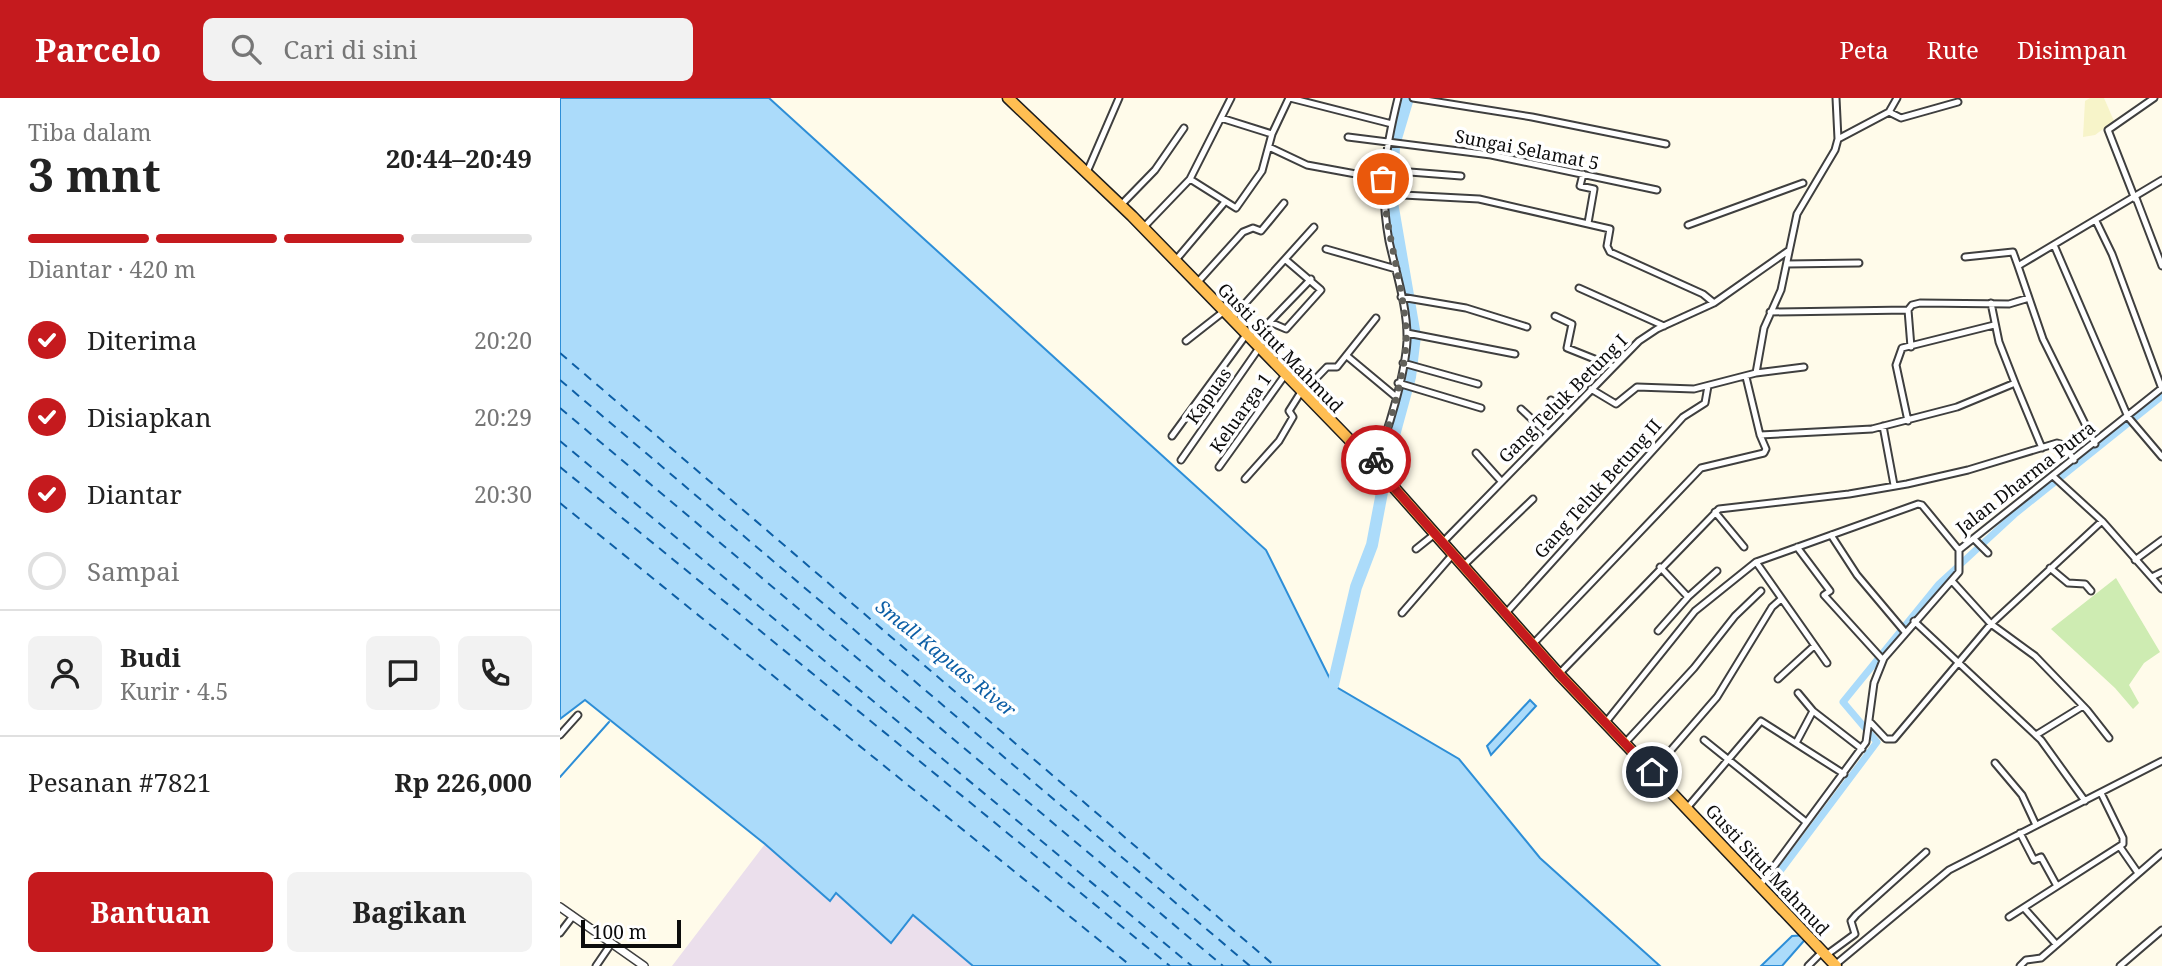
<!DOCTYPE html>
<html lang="id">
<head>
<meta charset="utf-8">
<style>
	body { margin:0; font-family:"Noto Serif",serif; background:#f2f2f2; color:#222; height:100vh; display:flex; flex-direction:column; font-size:26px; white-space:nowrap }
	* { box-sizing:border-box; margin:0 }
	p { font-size:23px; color:#767676 }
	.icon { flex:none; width:38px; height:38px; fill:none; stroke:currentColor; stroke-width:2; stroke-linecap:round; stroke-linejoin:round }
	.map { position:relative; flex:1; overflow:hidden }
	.drawer { display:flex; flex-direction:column; background:#fff; width:560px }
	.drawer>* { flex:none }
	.scale { position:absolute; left:21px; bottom:18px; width:100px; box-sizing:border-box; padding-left:7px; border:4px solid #0c0c0c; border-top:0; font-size:19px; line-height:24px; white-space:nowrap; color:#0c0c0c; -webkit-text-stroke:5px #fff; paint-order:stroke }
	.pin { position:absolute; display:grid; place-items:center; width:60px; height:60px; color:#fff; margin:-30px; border:4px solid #fff; border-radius:50%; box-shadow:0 2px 7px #0007 }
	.courier { position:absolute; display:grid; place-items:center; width:70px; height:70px; margin:-35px; border:5px solid #c51a1e; border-radius:50%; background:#fff; color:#222; box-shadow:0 2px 9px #0007 }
	.headline em { font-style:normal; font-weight:700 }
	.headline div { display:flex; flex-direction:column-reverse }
	.headline { display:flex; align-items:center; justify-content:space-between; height:119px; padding:0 28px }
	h1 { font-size:46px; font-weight:700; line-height:52px }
	.bar { display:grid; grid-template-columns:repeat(4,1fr); gap:10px 7px; align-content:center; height:84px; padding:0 28px }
	.bar i { height:9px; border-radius:5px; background:#e0e0e0 }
	.bar .current { background:#c51a1e }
	.bar p { grid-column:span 4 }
	.line { display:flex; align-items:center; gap:18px; padding:0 28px; border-top:2px solid #e0e0e0 }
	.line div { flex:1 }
	.round { display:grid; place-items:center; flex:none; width:74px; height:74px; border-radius:10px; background:#f2f2f2 }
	ol { padding:0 28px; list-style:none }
	li { display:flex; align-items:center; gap:21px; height:77px }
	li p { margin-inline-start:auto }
	li .icon { padding:7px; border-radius:50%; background:#c51a1e; color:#fff; stroke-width:4 }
	li:last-child { color:#767676 }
	li i { width:38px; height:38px; border:4px solid #e0e0e0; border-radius:50% }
	.action { display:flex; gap:14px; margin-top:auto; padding:14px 28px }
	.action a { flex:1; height:80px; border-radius:10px; background:#c51a1e; color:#fff; font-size:28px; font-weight:700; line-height:80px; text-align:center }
	.action a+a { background:#f2f2f2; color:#222 }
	header { display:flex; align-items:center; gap:42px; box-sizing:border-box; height:98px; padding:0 35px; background:#c51a1e; color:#fff }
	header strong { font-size:33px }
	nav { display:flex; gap:38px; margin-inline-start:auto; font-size:24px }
	.search { width:490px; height:63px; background:#f2f2f2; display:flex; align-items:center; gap:18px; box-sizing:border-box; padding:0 24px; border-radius:10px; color:#767676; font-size:26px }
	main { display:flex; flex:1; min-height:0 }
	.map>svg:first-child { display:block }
	.industrial { fill:#ebdfec }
	.farmland { fill:#f7f4c9 }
	.green { fill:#ceecb2 }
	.water { fill:#abdbfa; stroke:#2d8ed7; stroke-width:2 }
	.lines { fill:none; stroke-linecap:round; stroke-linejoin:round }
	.stream { stroke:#2d8ed7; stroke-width:2 }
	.canal { stroke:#abdbfa; stroke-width:7 }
	.river { stroke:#abdbfa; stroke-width:12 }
	.ferry { stroke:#0d5fa6; stroke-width:2; stroke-dasharray:9 7; stroke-linecap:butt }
	.minor-casing { stroke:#3f3f3f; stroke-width:9 }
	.tertiary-casing { stroke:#3f3f3f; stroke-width:10 }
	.trunk-casing { stroke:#1d1d1d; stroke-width:13 }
	.minor { stroke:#fff; stroke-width:5 }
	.tertiary { stroke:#fff; stroke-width:7 }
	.trunk { stroke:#ffbe52; stroke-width:10 }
	.done { stroke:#61605a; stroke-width:7; stroke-dasharray:0 12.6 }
	.route { stroke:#c51a1e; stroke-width:9 }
	.labels { text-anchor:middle; stroke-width:7; stroke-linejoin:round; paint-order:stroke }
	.street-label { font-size:18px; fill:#0c0c0c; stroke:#fff }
	.water-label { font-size:19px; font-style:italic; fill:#0d5fa6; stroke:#fff }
</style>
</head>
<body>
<header>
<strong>Parcelo</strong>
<div class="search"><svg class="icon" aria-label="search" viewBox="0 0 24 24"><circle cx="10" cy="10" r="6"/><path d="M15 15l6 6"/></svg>Cari di sini</div>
<nav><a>Peta</a><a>Rute</a><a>Disimpan</a></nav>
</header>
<main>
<section class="drawer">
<div class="headline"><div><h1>3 mnt</h1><p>Tiba dalam</p></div><em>20:44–20:49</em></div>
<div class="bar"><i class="current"></i><i class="current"></i><i class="current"></i><i></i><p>Diantar · 420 m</p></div>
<ol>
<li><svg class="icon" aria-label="check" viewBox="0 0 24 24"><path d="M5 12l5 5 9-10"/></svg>Diterima<p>20:20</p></li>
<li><svg class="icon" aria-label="check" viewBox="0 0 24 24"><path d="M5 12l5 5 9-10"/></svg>Disiapkan<p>20:29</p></li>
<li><svg class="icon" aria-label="check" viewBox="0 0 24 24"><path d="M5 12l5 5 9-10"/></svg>Diantar<p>20:30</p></li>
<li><i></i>Sampai</li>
</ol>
<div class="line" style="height:126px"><a class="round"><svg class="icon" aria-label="person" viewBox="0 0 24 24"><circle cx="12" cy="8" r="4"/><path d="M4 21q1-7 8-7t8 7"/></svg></a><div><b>Budi</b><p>Kurir · 4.5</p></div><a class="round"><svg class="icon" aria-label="chat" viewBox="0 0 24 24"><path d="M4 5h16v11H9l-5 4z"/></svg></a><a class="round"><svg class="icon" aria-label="phone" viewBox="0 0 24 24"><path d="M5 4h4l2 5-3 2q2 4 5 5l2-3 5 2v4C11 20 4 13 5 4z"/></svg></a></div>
<div class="line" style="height:91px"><div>Pesanan #7821</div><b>Rp 226,000</b></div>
<div class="action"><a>Bantuan</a><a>Bagikan</a></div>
</section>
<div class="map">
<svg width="1602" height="868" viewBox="0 0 1602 868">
	<rect width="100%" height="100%" fill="#fffbea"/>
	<path class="industrial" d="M205,746L270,803L275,795L331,845L352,817L413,868H112Z"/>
	<path class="farmland" d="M1530,0H1544L1554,23L1535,37L1523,39L1525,3Z"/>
	<path class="green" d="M1556,480L1600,554L1584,565L1569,587L1579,605L1573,611L1555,590L1491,531Z"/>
	<path class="water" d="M0,0H209L706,452L773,587L899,661L980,760L1100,868H413L353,817L331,845L276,795L270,803L205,746L25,602L0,621Z
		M970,602L976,608L931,657L927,648Z
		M1249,837L1222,868H1201L1232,838Z"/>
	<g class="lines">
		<path class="stream" d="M0,679L49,624"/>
		<path class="canal" d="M1249,837L1254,835L1249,829L1209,788L1317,644L1283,604L1379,486L1456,415L1602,298"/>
		<path class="river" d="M773,587L796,489L812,447L830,352L850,279L855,238L832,104L834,47L848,0"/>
		<path class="ferry" d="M0,255L715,868
			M0,282L690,868
			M0,310L663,868
			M0,343L632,868
			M0,369L610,868
			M0,405L571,868"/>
		<defs>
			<path id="minor" d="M730,0L832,26
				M853,0L972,19L1106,46
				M1329,14L1341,20L1398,4
				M661,20L712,36
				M788,39L931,57L1097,92
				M1278,41L1329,14L1337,0
				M709,49L747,67L823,81
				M824,72L901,78
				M527,74L559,0
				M1023,76L1020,88L1034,91L1028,125
				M630,81L676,110L702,73L712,36L729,0
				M824,96L919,101L1050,131L1047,148L1050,154L1143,196L1154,205
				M1576,100L1602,168
				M1575,101L1548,32L1594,0
				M560,108L595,72L624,30
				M1536,123L1552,156L1602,291
				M1128,127L1243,85
				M583,130L630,81L671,0
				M1494,147L1568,319L1602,359
				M766,151L836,171
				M1405,159L1453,154L1458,168
				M615,163L664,105
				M1227,166L1299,165
				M636,186L683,134L693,130L701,133L724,105
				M1019,190L1104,228
				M841,199L906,210L967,229
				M1431,205L1439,244L1455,285
				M1348,212L1351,249
				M1210,214L1348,212L1352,207L1360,205L1449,206L1469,200
				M995,218L1012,226L1007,250L1052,268
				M672,220L754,129
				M710,224L726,231L761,192L726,162
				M847,235L955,256
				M693,241L751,181
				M626,243L663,214
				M787,258L835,298
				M843,265L918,286
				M1196,275L1244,269
				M1186,279L1200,337
				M838,285L921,310
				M1031,291L1056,306L1077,289L1134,291L1196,275L1204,230L1221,192L1237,116L1275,52L1278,41L1276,0
				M742,295L767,269H777L816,220
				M991,302L1008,315
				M961,311L987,335
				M1348,323L1336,267L1342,250L1434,227
				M1323,328L1334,387
				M612,338L686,237
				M823,346L838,352
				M1535,346L1483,241L1458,168L1602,82
				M916,355L941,383
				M621,362L699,250
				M814,367C828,335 845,277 847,243C848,210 836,175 829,143C819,88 825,53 838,0
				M659,369L725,277
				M1494,379L1542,423L1602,491
				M685,381L719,343L733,319L729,313L741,294
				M1155,414L1184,449
				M1271,437L1297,477L1345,534
				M1414,441L1428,455
				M884,443L1079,243L1097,231L1154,205L1228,153
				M1237,449L1270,493L1264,497L1323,562
				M856,451L876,435
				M1399,452L1602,290
				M1575,462L1602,442
				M904,467L973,401
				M1490,470L1508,485L1525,486L1531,493
				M1592,479L1602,474
				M1392,483L1431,526L1475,558L1527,612L1549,640
				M1128,499L1157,473
				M842,515L894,455
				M946,515L1123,319L1145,305L1148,288
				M1354,523L1481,642L1525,703
				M1098,533L1128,499L1100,469
				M973,546L1141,370L1204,355L1206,351L1200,337L1312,331L1397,309L1455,285L1482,350
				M1267,565L1196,464L1358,406L1362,407L1399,452
				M999,576L1159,411L1289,396L1347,386L1408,372L1497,345L1504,347L1514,362
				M1218,581L1254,548
				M1253,613L1302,651
				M1046,624L1135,513L1196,464
				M1311,625L1326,641H1334L1431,526L1542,423
				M0,637L18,617
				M1476,637L1523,608
				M1144,642L1246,724
				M1065,645L1134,570L1175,518L1201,493
				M1236,645L1253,613L1238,595
				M1435,665L1462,697L1476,727
				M1092,674L1157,599L1212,509L1221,501
				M1127,710L1201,623L1284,676
				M1460,735L1474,762L1481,759L1497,788
				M1560,749L1578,775
				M1201,786L1306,644L1314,585L1324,560L1399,474V452
				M1464,810L1496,846
				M1449,819L1563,746V740L1541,695
				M0,835L13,818
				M1265,858L1295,836L1291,823L1296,817L1366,754
				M1275,867L1389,772L1602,663
				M36,868L51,846
				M1248,868L1262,854
				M1460,868L1466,862L1481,860L1602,755
				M1560,868L1602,832"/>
			<path id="tertiary" d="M0,809L84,868"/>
			<path id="trunk" d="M448,0L572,118L814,367L999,576L1276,868"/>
		</defs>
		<use href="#minor" class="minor-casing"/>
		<use href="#tertiary" class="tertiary-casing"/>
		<use href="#trunk" class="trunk-casing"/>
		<use href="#minor" class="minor"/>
		<use href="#tertiary" class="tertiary"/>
		<use href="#trunk" class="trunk"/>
	</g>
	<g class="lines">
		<path class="done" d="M816,362C829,333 849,262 846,231C842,180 825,132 823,81"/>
		<path class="route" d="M816,362L814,367L999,576L1092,674"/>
	</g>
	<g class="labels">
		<g class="street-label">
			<text transform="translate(967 52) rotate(11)" y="6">Sungai Selamat 5</text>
			<text transform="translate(720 250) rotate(46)" y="6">Gusti Situt Mahmud</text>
			<text transform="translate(649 298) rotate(-55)" y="6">Kapuas</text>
			<text transform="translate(1003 301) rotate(-45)" y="6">Gang Teluk Betung I</text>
			<text transform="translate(681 315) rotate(-55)" y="6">Keluarga 1</text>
			<text transform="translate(1466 380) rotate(-38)" y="6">Jalan Dharma Putra</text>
			<text transform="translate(1038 391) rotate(-48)" y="6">Gang Teluk Betung II</text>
			<text transform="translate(1207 772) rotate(47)" y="6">Gusti Situt Mahmud</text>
		</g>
		<g class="water-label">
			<text transform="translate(386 560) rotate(39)" y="7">Small Kapuas River</text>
		</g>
	</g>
</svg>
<div class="scale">100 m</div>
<div class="pin" style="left:823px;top:81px;background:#ea580c"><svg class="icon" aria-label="bag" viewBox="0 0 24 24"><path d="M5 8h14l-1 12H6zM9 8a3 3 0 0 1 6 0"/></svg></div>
<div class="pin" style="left:1092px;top:674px;background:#1f2937"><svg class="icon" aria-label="home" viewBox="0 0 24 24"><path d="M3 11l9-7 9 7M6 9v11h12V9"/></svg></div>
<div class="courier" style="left:816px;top:362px"><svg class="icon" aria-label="bike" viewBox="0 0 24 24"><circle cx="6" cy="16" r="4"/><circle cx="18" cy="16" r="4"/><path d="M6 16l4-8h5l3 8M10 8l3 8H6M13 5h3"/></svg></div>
</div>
</main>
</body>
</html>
